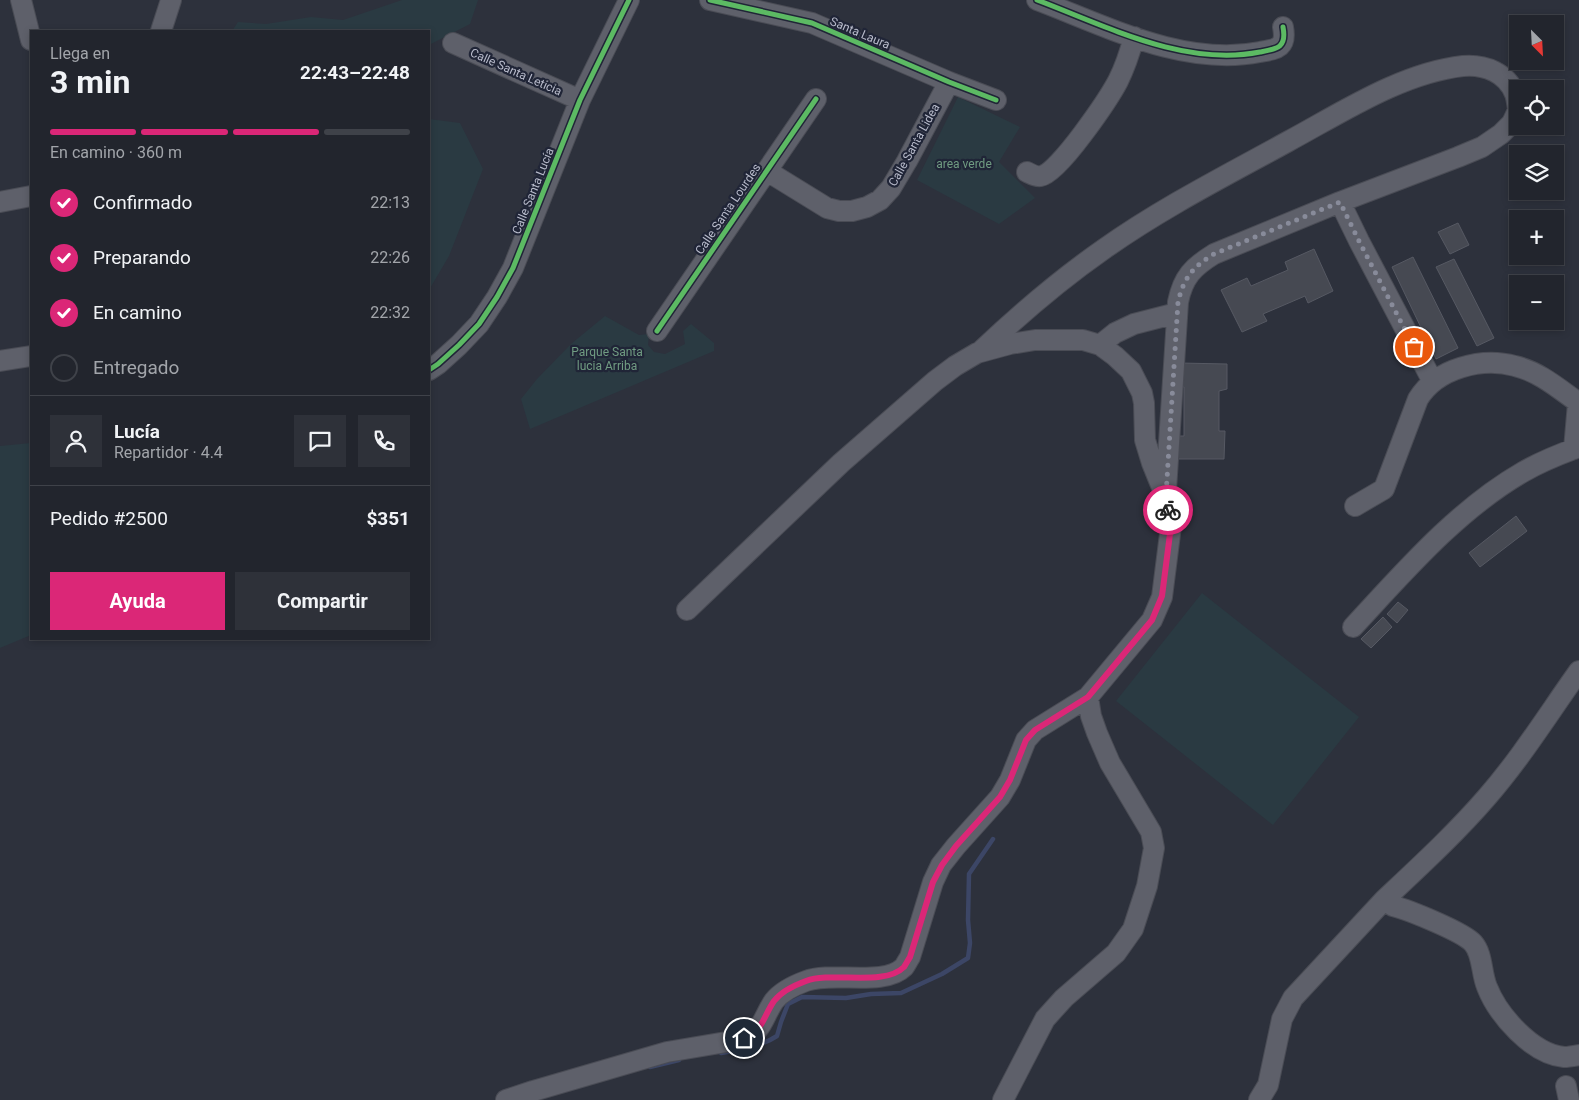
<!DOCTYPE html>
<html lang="es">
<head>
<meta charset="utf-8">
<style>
	body { margin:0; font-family:Roboto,sans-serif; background:#2e3139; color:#f1f3f6; height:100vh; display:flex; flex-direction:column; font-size:19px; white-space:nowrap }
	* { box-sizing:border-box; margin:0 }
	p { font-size:16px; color:#a2a5aa }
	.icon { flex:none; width:28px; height:28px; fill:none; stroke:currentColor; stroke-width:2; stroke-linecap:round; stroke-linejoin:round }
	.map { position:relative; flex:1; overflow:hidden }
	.details { position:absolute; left:30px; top:30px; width:400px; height:610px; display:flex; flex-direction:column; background:#22252d; border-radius:0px; box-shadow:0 2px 8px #0003,0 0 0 1px #3f4249 }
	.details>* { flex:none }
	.needle { width:32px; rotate:156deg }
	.tools { position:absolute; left:1509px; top:15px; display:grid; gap:10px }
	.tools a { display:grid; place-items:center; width:55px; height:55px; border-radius:0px; background:#22252d; box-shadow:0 2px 8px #0003,0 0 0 1px #3f4249; font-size:25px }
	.pin { position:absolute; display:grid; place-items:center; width:42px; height:42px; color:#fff; margin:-21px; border:2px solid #fff; border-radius:50%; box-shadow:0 1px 5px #0007 }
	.courier { position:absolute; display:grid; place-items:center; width:50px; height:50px; margin:-25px; border:4px solid #db2777; border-radius:50%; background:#fff; color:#222; box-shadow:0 1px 6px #0007 }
	.summary em { font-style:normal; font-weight:700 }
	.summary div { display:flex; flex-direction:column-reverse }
	.summary { display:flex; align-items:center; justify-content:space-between; height:85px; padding:0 20px }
	h1 { font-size:32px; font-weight:700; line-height:38px }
	.bar { display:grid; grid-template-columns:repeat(4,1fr); gap:8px 5px; align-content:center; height:60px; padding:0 20px }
	.bar i { height:6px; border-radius:4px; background:#3f4249 }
	.bar .on { background:#db2777 }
	.bar p { grid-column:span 4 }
	.line { display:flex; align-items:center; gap:12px; padding:0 20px; border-top:1px solid #3f4249 }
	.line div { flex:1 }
	.round { display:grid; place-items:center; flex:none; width:52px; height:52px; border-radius:0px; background:#2e3139 }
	ol { padding:0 20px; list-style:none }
	li { display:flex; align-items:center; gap:15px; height:55px }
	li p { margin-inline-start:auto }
	li .icon { padding:5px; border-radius:50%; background:#db2777; color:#fff; stroke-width:4 }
	li:last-child { color:#a2a5aa }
	li i { width:28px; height:28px; border:2px solid #3f4249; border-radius:50% }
	.button { display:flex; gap:10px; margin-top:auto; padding:10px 20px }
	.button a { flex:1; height:58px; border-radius:0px; background:#db2777; color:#fff; font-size:20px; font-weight:700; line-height:58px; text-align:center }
	.button a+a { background:#2e3139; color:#f1f3f6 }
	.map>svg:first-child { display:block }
	.green { fill:#2a3a42 }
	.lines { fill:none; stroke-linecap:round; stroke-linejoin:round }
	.stream { stroke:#3c4666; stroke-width:4.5 }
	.building { fill:#464952; stroke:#565963 }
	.minor-casing { stroke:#4a4c55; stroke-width:22 }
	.minor { stroke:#5e606a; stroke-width:20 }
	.cycleway-casing { stroke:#202537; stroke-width:8 }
	.cycleway { stroke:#5cba63; stroke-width:5 }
	.done { stroke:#888b9a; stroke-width:5; stroke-dasharray:0 9 }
	.route { stroke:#db2777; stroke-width:6 }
	.labels { text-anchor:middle; stroke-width:4.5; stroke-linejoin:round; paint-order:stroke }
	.street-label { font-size:12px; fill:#b9bccc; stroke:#202537 }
	.park-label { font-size:12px; fill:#709c82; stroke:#202537 }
</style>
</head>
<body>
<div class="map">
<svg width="1579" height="1100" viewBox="0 0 1579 1100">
	<rect width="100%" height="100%" fill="#2d313c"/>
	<path class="green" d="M402,0H478L470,24L429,45V31H232L238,22L266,24L311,17L343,20Z
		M958,97L1020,127L999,162L1035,198L999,224L917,180Z
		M429,119L460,123L483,169L449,256L429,290Z
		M605,316L639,335L649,334L648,345L654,352L665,354L685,344L683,331L691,324L714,343V351L530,429L521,399L537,379L571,344Z
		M31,443V635L0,648V446Z
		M1202,593L1359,717L1273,825L1116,701Z"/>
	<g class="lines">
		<path class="stream" d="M721,1053C741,1050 760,1047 777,1036L781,1022L788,1004L802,997L846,998L871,994L901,993L942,974L968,958L970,943L968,920L969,874L993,839
			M650,1067L679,1060"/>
	</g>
	<path class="building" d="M1458,223L1469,245L1450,254L1438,232Z
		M1314,249L1333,291L1308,303L1305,296L1263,314L1267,321L1242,332L1221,290L1247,278L1251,286L1288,270L1285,262Z
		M1413,257L1458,348L1436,359L1392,267Z
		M1454,259L1494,338L1477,346L1436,267Z
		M1180,363L1227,364V389L1219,391V431H1225L1224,459H1175V436H1184V387H1179Z
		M1516,516L1527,531L1480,567L1469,553Z
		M1398,602L1408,610L1397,623L1387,614Z
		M1383,617L1392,627L1371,648L1361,639Z"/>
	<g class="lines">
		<defs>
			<path id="minor" d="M21,0L31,40
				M710,0L812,23L949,82L996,100
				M1037,0C1106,26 1184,67 1260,52C1277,49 1287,48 1283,27
				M161,31L171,0
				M453,43L580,100
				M767,171L827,208L839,211H852L867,207L880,200L891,188L907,161L949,82
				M1027,172C1031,174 1036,177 1041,176C1059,173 1109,98 1118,81C1125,67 1130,52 1134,37
				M0,202L31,196
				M1340,202L1458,157L1482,147L1501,134L1512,123L1518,110
				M657,331L816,99
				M1100,345L1115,333L1134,324L1177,313
				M982,350C1021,313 1061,279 1104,249C1162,208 1225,176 1287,142C1341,113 1401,73 1463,66C1485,64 1507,73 1515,94C1517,99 1517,105 1518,109
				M0,361L31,356
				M429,370L438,364L459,345L479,324L497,297L513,268L580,100L629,0
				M1574,449L1578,403
				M1166,490L1178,302C1183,277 1193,267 1214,254L1340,202L1359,241L1433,382
				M1355,506L1384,489L1418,399C1437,368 1482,357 1515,366C1540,372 1559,389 1579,403
				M1353,627C1404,572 1457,510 1523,472C1540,462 1560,454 1579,447
				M1384,900C1419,867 1455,834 1487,797C1521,758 1549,713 1579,671
				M1566,1086L1569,1100
				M506,1100L533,1091L667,1052L744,1039C763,1031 763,1017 774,1001C781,992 795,985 806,981C832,971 884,987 904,967C906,964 908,960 910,957L933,882L941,865L956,846L1000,797L1010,780L1026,740L1035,730L1088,697L1152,620L1162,597L1171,526L1165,495L1152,463L1145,440L1144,403L1142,393L1131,371L1115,356L1100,345L1083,340H1035L1010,344L977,353L955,366L935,381L841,463L687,610
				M1003,1100L1045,1019L1064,998L1116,953L1133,929L1147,886L1154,848L1151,832L1110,763L1097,733L1091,716L1088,697
				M1259,1100L1268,1085L1282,1019L1293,998L1384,900L1393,906C1409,910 1463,932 1473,943C1483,954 1481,973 1487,987C1498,1015 1532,1054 1564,1057C1568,1057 1574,1056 1579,1055"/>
		</defs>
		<use href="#minor" class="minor-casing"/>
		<use href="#minor" class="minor"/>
		<defs>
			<path id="cycleway" d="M710,0L812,23L949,82L996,100
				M1037,0C1106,26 1184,67 1260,52C1277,49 1287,48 1283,27
				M657,331L816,99
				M429,370L438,364L459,345L479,324L497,297L513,268L580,100L629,0"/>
		</defs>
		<use href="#cycleway" class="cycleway-casing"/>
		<use href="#cycleway" class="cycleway"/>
	</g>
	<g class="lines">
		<path class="done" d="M1168,510L1166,495L1178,302C1184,277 1193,267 1214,254L1340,202L1359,241L1414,347"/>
		<path class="route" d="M744,1038C763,1031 763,1017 774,1001C781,992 795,985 806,981C832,971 884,987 904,967C906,964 908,960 910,957L933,882L942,865L956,846L1000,797L1010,780L1026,740L1035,730L1088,697L1152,620L1162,596L1171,526L1168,510"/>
	</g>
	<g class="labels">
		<g class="street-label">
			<text transform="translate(860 33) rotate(23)" y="4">Santa Laura</text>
			<text transform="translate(516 72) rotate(24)" y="4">Calle Santa Leticia</text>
			<text transform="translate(914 145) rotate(-61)" y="4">Calle Santa Lidea</text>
			<text transform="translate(533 191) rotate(-68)" y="4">Calle Santa Lucía</text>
			<text transform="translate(728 209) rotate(-56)" y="4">Calle Santa Lourdes</text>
		</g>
		<g class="park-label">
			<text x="964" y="168">area verde</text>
			<text x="607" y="356">Parque Santa<tspan x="607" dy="14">lucia Arriba</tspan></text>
		</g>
	</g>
</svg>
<div class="tools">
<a><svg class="needle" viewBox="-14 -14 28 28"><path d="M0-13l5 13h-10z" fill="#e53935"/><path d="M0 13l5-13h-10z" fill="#a2a5aa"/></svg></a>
<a><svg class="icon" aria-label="locate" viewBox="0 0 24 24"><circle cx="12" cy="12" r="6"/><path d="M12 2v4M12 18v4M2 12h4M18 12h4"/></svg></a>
<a><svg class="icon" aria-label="layers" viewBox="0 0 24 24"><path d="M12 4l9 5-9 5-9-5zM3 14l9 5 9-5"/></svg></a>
<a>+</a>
<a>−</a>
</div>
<div class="pin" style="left:1414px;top:347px;background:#ea580c"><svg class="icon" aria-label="bag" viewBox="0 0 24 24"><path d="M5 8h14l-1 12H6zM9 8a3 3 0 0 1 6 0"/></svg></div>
<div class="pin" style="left:744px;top:1038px;background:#1f2937"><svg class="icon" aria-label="home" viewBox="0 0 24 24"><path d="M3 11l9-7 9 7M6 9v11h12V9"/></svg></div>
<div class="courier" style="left:1168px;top:510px"><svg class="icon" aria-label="bike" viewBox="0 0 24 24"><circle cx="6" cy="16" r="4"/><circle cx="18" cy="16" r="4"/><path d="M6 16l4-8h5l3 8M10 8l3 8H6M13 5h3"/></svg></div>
<section class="details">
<div class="summary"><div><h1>3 min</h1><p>Llega en</p></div><em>22:43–22:48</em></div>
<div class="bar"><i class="on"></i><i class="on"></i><i class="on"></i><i></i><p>En camino · 360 m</p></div>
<ol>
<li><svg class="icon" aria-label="check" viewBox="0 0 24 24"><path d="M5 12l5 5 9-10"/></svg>Confirmado<p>22:13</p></li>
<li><svg class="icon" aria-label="check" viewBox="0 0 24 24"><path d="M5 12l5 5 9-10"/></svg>Preparando<p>22:26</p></li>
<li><svg class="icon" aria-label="check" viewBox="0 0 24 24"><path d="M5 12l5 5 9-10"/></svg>En camino<p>22:32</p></li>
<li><i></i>Entregado</li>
</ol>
<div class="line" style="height:90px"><a class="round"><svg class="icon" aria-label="person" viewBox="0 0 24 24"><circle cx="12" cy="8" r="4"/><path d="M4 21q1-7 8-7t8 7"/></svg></a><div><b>Lucía</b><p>Repartidor · 4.4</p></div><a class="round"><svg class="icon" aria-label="chat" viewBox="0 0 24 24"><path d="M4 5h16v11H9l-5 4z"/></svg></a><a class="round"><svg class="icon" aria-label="phone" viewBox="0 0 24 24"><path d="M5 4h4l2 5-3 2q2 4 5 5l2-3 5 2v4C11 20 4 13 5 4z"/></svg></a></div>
<div class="line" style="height:65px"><div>Pedido #2500</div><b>$351</b></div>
<div class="button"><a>Ayuda</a><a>Compartir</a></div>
</section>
</div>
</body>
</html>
